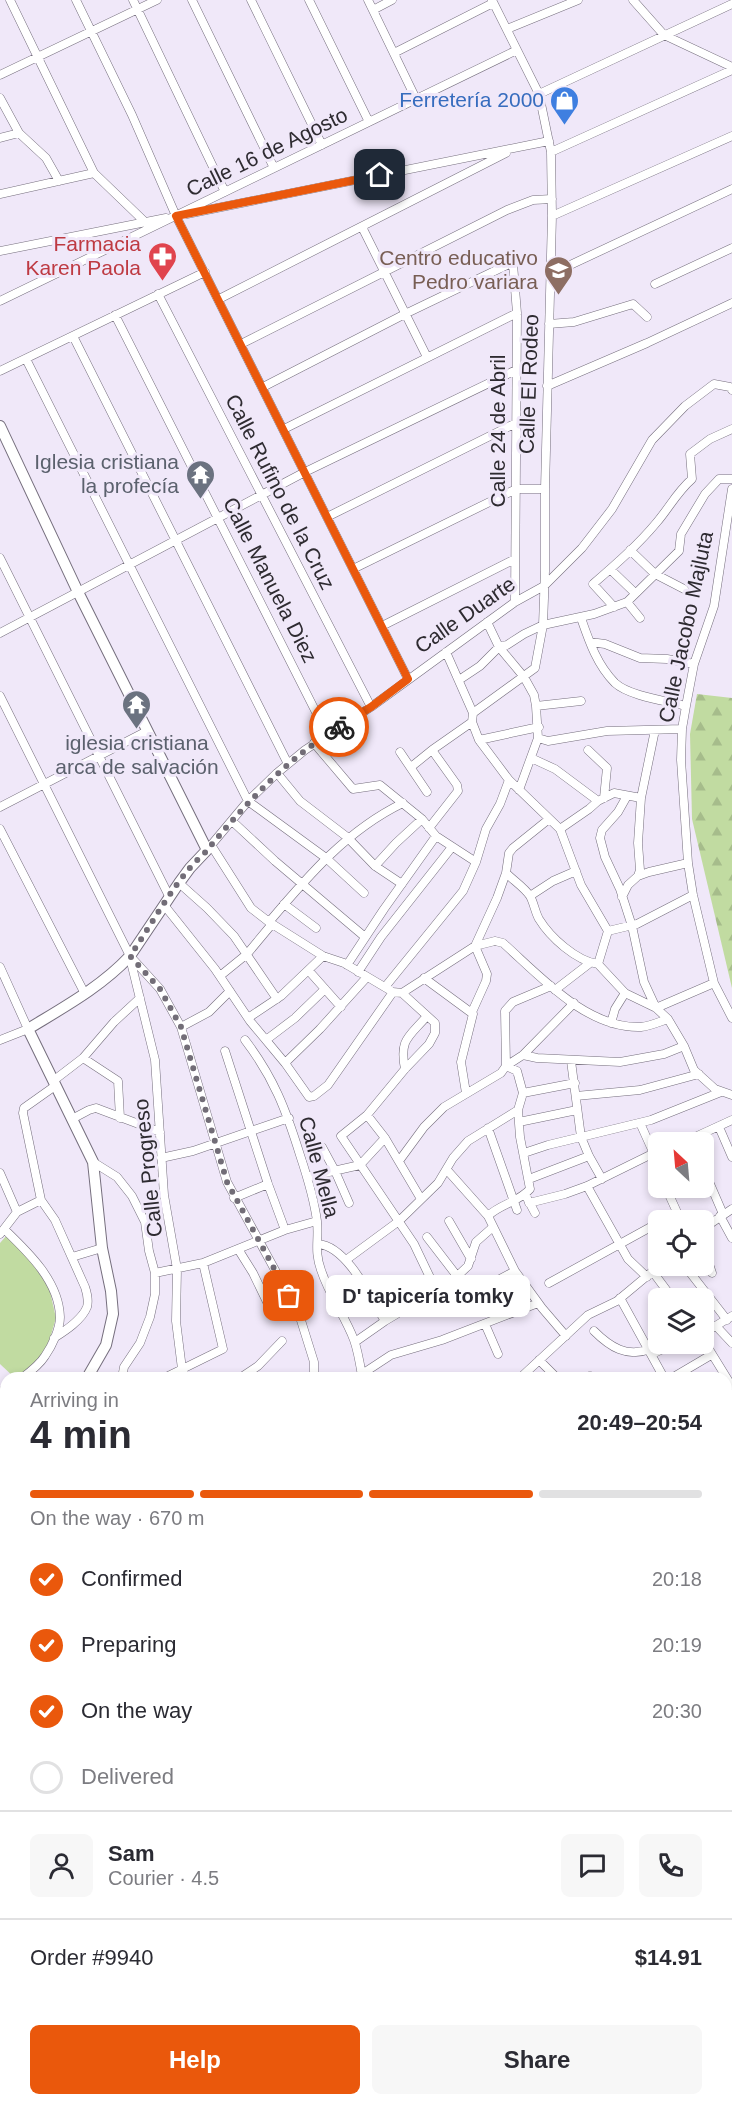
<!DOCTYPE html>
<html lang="en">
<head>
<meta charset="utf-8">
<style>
	body { margin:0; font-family:Arial,sans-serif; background:#f7f7f7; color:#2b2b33; height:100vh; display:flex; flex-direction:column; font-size:22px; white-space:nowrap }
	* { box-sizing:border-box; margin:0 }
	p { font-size:20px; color:#7c7c81 }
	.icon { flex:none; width:33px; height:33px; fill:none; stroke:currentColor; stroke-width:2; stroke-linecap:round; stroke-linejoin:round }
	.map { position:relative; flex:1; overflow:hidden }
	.sheet { position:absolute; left:0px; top:1372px; width:732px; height:734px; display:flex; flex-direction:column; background:#fff; border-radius:18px 18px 0 0; box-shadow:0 3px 9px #0003 }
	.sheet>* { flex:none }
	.needle { width:39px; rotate:334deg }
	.fabs { position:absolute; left:648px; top:1132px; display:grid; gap:12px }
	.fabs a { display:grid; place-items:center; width:66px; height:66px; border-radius:9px; background:#fff; box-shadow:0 3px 9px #0003; font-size:30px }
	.pin { position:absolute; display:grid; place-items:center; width:51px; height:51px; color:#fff; margin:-26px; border-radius:12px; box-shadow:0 3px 9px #0006 }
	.courier { position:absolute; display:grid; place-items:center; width:60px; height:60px; margin:-30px; border:4px solid #ea580c; border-radius:50%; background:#fff; color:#222; box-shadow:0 2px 8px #0007 }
	.bubble { position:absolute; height:42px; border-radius:9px; background:#fff; box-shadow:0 3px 9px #0003; font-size:20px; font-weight:800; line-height:42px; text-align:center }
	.overview em { font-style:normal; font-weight:800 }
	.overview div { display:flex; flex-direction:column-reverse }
	.overview { display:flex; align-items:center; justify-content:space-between; height:102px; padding:0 30px }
	h1 { font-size:39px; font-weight:800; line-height:45px }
	.bar { display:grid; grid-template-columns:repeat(4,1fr); gap:9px 6px; align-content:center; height:72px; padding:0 30px }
	.bar i { height:8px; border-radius:4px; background:#e1e1e2 }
	.bar .on { background:#ea580c }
	.bar p { grid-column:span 4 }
	.line { display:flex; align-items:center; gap:15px; padding:0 30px; border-top:2px solid #e1e1e2 }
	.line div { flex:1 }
	.round { display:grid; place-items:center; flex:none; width:63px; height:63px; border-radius:9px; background:#f7f7f7 }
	ol { padding:0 30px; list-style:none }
	li { display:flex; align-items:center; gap:18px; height:66px }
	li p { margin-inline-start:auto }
	li .icon { padding:6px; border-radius:50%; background:#ea580c; color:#fff; stroke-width:4 }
	li:last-child { color:#7c7c81 }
	li i { width:33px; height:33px; border:3px solid #e1e1e2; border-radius:50% }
	.action { display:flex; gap:12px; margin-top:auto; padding:12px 30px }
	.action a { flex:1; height:69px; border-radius:9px; background:#ea580c; color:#fff; font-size:24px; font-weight:800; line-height:69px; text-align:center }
	.action a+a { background:#f7f7f7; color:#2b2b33 }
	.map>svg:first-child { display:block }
	.forest { fill:url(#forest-firs) }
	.pitch { fill:#c1dba1 }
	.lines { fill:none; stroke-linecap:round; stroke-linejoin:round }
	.street-casing { stroke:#756e7d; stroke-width:9 }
	.secondary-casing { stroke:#756e7d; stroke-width:12 }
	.street { stroke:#fff; stroke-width:8 }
	.secondary { stroke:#fff; stroke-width:10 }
	.done { stroke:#726d77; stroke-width:6; stroke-dasharray:0 10.8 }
	.route { stroke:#ea580c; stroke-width:8 }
	.labels { text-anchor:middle; stroke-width:6; stroke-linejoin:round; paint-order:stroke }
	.shop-label { font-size:21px; fill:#366cbe; stroke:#f0e8f9; text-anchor:end }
	.street-label { font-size:21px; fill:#2e2b31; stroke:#f0e8f9 }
	.health-label { font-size:21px; fill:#be3a42; stroke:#f0e8f9; text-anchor:end }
	.education-label { font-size:21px; fill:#785e54; stroke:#f0e8f9; text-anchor:end }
	.worship-label { font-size:21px; fill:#5b616d; stroke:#f0e8f9; text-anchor:end }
</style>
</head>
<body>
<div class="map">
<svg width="732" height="2105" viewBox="0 0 732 2105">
	<defs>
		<pattern id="forest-firs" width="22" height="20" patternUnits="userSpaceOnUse" patternTransform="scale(1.5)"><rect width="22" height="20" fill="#c1dba1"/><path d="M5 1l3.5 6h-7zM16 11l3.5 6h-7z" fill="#a6bc8b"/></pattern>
	</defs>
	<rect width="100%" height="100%" fill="#f0e8f9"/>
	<path class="forest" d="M697,694L732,698V988L692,819L690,734Z"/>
	<path class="pitch" d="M7,1235L26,1255L49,1287L56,1318L46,1352L17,1378H15L0,1364V1243Z"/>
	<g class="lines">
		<defs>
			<path id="street" d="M10,0L94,173L145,222
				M76,0L132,115L176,216L408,679
				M133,0L225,192
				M192,0L274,168
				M251,0L322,145
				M309,0L369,122
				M368,0L416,99
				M633,0L664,35L732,67
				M373,10L392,0
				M507,29L578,0
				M394,53L493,3
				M0,75L157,0
				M539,94L732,4
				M0,98L19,133L46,158L59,181
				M0,138L19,133
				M551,152L732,70
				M0,194L94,173
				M187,214L549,141
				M552,216L732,136
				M362,227L427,357
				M0,251L166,218
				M551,274L732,189
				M655,284L732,248
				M158,294L371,707
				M219,299L506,153
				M0,301L517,50
				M115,315L327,734
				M549,324L574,322L633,304L647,317
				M73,336L288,764
				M241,344L507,210L533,200L552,199
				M26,359L248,801L326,858L364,893
				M0,371L205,272
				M547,386L647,343L732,303
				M263,387L405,314L511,263L513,264L517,313L515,602
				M284,429L517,313
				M732,489L714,606L694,664L686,706L682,729L681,760L688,863L693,895L714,983L732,1018
				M327,517L516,423
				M630,550L655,574L684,589
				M0,558L169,896
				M353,569L516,489H545
				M610,569L635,593
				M627,602L640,618
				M614,607L593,584C615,565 638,545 657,522C669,508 677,492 692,479L690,454L710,439L732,429
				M581,618C589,641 597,665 615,683C629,696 667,701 686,706
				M487,622L499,647L524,677L534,695L536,706L538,738L519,790
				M382,626L515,559
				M0,633L305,472L516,370
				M590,642L605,644L640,658L667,659L694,664
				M446,652L473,713L472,722L479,740L509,780L560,829L581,885L608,931L598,964
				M459,680L480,666L499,647L507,645L524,634L543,625L594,614L627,602L679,551L681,534L705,494L719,479H732
				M0,696L130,956L160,989L181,1027L227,1182L299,1314L314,1362V1378
				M536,706L581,701
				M473,713L535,668L543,625L545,571V489L552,216L551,152L539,94L492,0
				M538,738L548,741L607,731L682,729
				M479,740L539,727
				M314,743L353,789L380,785L422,819L436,836L476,862
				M588,750L607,768L604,798
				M400,752L427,792
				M531,758L555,769L598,801L614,793L641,798
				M411,767L432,750L472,722
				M277,773L300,801L347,837L375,866L402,884
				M627,796L618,812L602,830L600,838L605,857L620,889L632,926L644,982L656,1008L668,1019L684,1046L694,1070L715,1089L732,1095
				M0,807L147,731
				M232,821L275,861L365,937
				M429,828L458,791L457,785L432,750
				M0,829L85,994
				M560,829L589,809L598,801
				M211,845L251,908L269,922L323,956L344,963L393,992L402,993L435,1023V1033L429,1044L405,1069L367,1115L341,1136L414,1244L436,1290
				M207,850L248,801L277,773L305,750L371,707L515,602L544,586L582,548L612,509L652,440L685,406L714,384L730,387L732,390
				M375,866L396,843L422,819
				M506,873C513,880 525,888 530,896C534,903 535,912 539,919C550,937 576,961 598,964L625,993L656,1008
				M638,876L649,872L688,863
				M179,883L207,908L234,936L277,999
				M530,896L553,881L576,871
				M622,897L628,885L638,876L640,870L638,843L641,798L655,730
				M284,904L316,928
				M164,905L215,969L250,1021L285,1063L309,1097L314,1096L328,1085L393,992
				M269,922C308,876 347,830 403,803
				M608,931L637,924L693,895
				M130,958L155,1060L164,1195L177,1269L176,1321L182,1369L186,1378
				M347,965L384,909L436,836
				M0,967L28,1029L0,1040
				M309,971L341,1007
				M358,972L381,937L452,847
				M220,976L247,954L272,924
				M424,978L473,1014L461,1062L466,1093
				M385,987L463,891L476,862L486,829L500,804L509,780
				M555,990L590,963
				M402,993L475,946L495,941L503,943C541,977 587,1029 641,1027C650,1026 659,1022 668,1019
				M656,1008L714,983
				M472,1012L486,981L487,974L475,946L497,898L506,873L509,853L513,848L549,819
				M248,1018L281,996L323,956
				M611,1023L615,1009L625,993
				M181,1027L209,1012L230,991
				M245,1040C274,1078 286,1110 300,1155C307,1176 314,1199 317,1221C319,1240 314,1251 321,1270C329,1295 345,1316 354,1340C358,1351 360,1364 362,1376
				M266,1040L295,1018L325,989
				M225,1051L268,1184L285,1230
				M523,1055L537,1058L620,1062L664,1054L684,1046
				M83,1058L118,1081L120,1118
				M571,1061L581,1137L589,1156L602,1179
				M285,1063L320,1029L367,977
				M405,1069C399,1039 409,1037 427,1016
				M53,1081L83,1058L114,1022L140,998
				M523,1093L575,1083
				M576,1096L640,1090L699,1074
				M367,1115L385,1138L421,1199
				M72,1119L89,1110L96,1108L160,1132
				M519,1122L577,1110
				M640,1123L654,1154
				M719,1127L732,1157
				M488,1128L517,1210
				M682,1143L732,1120
				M322,1147L335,1171L349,1203
				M524,1153L548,1145L651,1120L721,1092
				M652,1155L658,1170
				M161,1158L193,1151L289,1118
				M399,1161L424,1127L444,1107L501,1073L506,1066L523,1055L574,1003
				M93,1162L117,1177L132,1196L145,1222L149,1251L155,1273V1294L150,1317L140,1343L124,1367L122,1378
				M447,1170L488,1216L515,1271L542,1308L566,1336
				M704,1170L723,1214
				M0,1173L17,1212
				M307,1177L360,1165L385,1138
				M529,1179L589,1156
				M587,1186L628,1259L647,1277
				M666,1188L681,1221
				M234,1198L268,1184
				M527,1198L535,1213
				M529,1203L565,1194L587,1186L658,1151
				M488,1216C500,1204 519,1202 530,1189L520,1137L518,1110L523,1093L517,1071L506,1066L505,1011L513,1002L551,986
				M720,1216L732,1238
				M449,1221L471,1259
				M662,1221L677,1213
				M704,1228L732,1209
				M4,1229C28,1252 59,1281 60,1317C60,1329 52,1346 45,1356C40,1364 30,1372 22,1378
				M0,1234L17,1212L41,1200
				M427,1237L457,1276
				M318,1244C347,1246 371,1298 385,1321
				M238,1249L253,1273L268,1304
				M704,1249L712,1273
				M72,1257L102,1248
				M346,1260L399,1221L438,1183L453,1158L468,1141L518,1110
				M685,1266L727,1320
				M653,1272L673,1299
				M155,1273L203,1263L285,1230L317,1221
				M549,1283L658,1223
				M620,1298L664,1378
				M442,1310L515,1271
				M485,1324L498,1354
				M716,1326L732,1343
				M594,1331C610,1347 627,1358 650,1349
				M704,1333L732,1316
				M54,1338C65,1331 82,1320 87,1307C89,1300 87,1293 85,1287L55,1220L41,1200L23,1113L24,1108L55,1086
				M704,1341L731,1385
				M355,1342L385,1321L452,1281L468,1266L476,1242L493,1227
				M652,1354L674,1344
				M539,1360L557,1378
				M590,1376L592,1378
				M164,1378L223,1349L203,1263
				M240,1378L258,1366L282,1341
				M356,1378L391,1355L442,1340L538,1303
				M520,1378L588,1315L617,1301L659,1266
				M672,1378L711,1355
				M0,1392L6,1389
				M726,1441L732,1437
				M0,1449L6,1451
				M726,1482L732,1495
				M0,1493L6,1498
				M0,1567L6,1573
				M726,1595V1597
				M0,1645L6,1651
				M726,1657L732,1665
				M0,1711L6,1713
				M0,1761L6,1764
				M726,1789L732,1793
				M0,1796L6,1798
				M0,1841L6,1820
				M726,1843L732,1829
				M726,1865L732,1868
				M726,1941L732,1933
				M726,2012L732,2000
				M0,2030L6,2034
				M84,2100L91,2105
				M166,2100L170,2105
				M237,2100L242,2105
				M324,2100L325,2105
				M442,2100L444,2105
				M488,2100L490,2105
				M526,2100L528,2105
				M556,2100L558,2105
				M703,2100L708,2105
				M48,2105L57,2100
				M120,2105L125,2100"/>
			<path id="secondary" d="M0,426L78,592L207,850L190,868L179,883L130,956C101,987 64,1007 28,1029L93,1162L102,1248L111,1291L113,1314L106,1345L87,1378
				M0,1484L6,1480"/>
		</defs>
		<use href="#street" class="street-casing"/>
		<use href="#secondary" class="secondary-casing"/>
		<use href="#street" class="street"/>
		<use href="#secondary" class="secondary"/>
	</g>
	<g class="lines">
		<path class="done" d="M289,1296L227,1182L181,1027L160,989L130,956C150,927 167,895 189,869C195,861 203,856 208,849C247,802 287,759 339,727"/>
		<path class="route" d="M339,727L371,707L408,679L176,216L380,175"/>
	</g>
	<defs>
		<symbol id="shop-pin" viewBox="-11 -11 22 30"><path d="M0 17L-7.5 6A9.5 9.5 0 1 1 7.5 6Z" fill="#3f7fe0" stroke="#f0e8f9"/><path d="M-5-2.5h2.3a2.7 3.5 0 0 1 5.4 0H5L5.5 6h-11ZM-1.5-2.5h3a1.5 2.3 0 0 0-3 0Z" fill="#fff"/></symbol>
		<symbol id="pharmacy-pin" viewBox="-11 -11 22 30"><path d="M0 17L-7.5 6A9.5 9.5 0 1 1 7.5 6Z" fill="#e0444e" stroke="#f0e8f9"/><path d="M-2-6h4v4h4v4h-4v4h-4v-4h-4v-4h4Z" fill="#fff"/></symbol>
		<symbol id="school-pin" viewBox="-11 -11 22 30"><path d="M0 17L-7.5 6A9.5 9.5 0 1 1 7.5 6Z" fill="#8d6e63" stroke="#f0e8f9"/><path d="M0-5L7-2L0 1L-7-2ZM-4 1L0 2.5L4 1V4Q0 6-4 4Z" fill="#fff"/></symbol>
		<symbol id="temple-pin" viewBox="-11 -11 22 30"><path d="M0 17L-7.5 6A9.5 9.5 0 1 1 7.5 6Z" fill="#6b7280" stroke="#f0e8f9"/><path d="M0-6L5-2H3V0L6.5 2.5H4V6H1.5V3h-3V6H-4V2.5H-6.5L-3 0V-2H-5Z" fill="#fff"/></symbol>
	</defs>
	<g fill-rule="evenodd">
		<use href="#shop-pin" x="548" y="84" width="33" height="45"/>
		<use href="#pharmacy-pin" x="146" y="240" width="33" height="45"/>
		<use href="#school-pin" x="542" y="254" width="33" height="45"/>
		<use href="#temple-pin" x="184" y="458" width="33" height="45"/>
		<use href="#temple-pin" x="120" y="688" width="33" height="45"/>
	</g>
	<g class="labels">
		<g class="shop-label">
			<text x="544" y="107">Ferretería 2000</text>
		</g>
		<g class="street-label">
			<text transform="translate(267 152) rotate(-26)" y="7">Calle 16 de Agosto</text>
			<text transform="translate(529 384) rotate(-88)" y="7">Calle El Rodeo</text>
			<text transform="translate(498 431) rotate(-90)" y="7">Calle 24 de Abril</text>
			<text transform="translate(280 492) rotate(63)" y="7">Calle Rufino de la Cruz</text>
			<text transform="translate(270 580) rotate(63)" y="7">Calle Manuela Diez</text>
			<text transform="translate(465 615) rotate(-35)" y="7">Calle Duarte</text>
			<text transform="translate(686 627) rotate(-78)" y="7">Calle Jacobo Majluta</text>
			<text transform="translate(319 1167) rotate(75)" y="7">Calle Mella</text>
			<text transform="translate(148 1168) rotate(-96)" y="7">Calle Progreso</text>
		</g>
		<g class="health-label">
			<text x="141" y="251">Farmacia<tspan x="141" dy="24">Karen Paola</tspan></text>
		</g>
		<g class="education-label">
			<text x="538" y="265">Centro educativo<tspan x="538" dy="24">Pedro variara</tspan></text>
		</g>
		<g class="worship-label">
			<text x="179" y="469">Iglesia cristiana<tspan x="179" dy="24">la profecía</tspan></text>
			<text x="137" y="750" text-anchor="middle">iglesia cristiana<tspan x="137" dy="24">arca de salvación</tspan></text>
		</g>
	</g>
</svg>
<div class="fabs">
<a><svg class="needle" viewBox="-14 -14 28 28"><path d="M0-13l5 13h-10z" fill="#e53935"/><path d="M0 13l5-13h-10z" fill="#7c7c81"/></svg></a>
<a><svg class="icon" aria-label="locate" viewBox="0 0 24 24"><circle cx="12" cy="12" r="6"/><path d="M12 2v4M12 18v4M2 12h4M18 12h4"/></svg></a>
<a><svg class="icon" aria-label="layers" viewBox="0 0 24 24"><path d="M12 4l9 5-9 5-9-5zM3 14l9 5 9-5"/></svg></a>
</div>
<div class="pin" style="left:289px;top:1296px;background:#ea580c"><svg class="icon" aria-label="bag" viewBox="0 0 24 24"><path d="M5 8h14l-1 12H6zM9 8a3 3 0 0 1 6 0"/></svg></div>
<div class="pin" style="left:380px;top:175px;background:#1f2937"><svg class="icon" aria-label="home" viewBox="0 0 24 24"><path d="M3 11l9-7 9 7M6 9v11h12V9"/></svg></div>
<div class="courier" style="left:339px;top:727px"><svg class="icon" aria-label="bike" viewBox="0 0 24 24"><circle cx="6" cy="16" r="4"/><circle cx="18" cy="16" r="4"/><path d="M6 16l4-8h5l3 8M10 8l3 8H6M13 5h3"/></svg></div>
<div class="bubble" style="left:326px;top:1275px;width:204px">D' tapicería tomky</div>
<section class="sheet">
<div class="overview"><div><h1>4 min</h1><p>Arriving in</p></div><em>20:49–20:54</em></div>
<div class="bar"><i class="on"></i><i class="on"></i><i class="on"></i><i></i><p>On the way · 670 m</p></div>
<ol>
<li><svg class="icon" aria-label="check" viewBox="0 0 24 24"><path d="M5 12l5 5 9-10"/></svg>Confirmed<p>20:18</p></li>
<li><svg class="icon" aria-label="check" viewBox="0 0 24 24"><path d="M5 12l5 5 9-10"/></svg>Preparing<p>20:19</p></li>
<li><svg class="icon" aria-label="check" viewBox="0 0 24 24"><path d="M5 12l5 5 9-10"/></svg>On the way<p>20:30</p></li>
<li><i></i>Delivered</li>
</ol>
<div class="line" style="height:108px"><a class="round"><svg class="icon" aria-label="person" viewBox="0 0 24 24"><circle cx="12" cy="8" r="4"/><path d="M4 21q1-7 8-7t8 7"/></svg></a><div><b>Sam</b><p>Courier · 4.5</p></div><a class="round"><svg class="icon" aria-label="chat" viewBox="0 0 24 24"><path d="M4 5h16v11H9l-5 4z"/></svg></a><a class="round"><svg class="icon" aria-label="phone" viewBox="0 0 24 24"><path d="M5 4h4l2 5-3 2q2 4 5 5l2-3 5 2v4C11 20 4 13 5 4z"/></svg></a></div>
<div class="line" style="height:78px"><div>Order #9940</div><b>$14.91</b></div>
<div class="action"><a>Help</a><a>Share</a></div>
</section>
</div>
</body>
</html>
